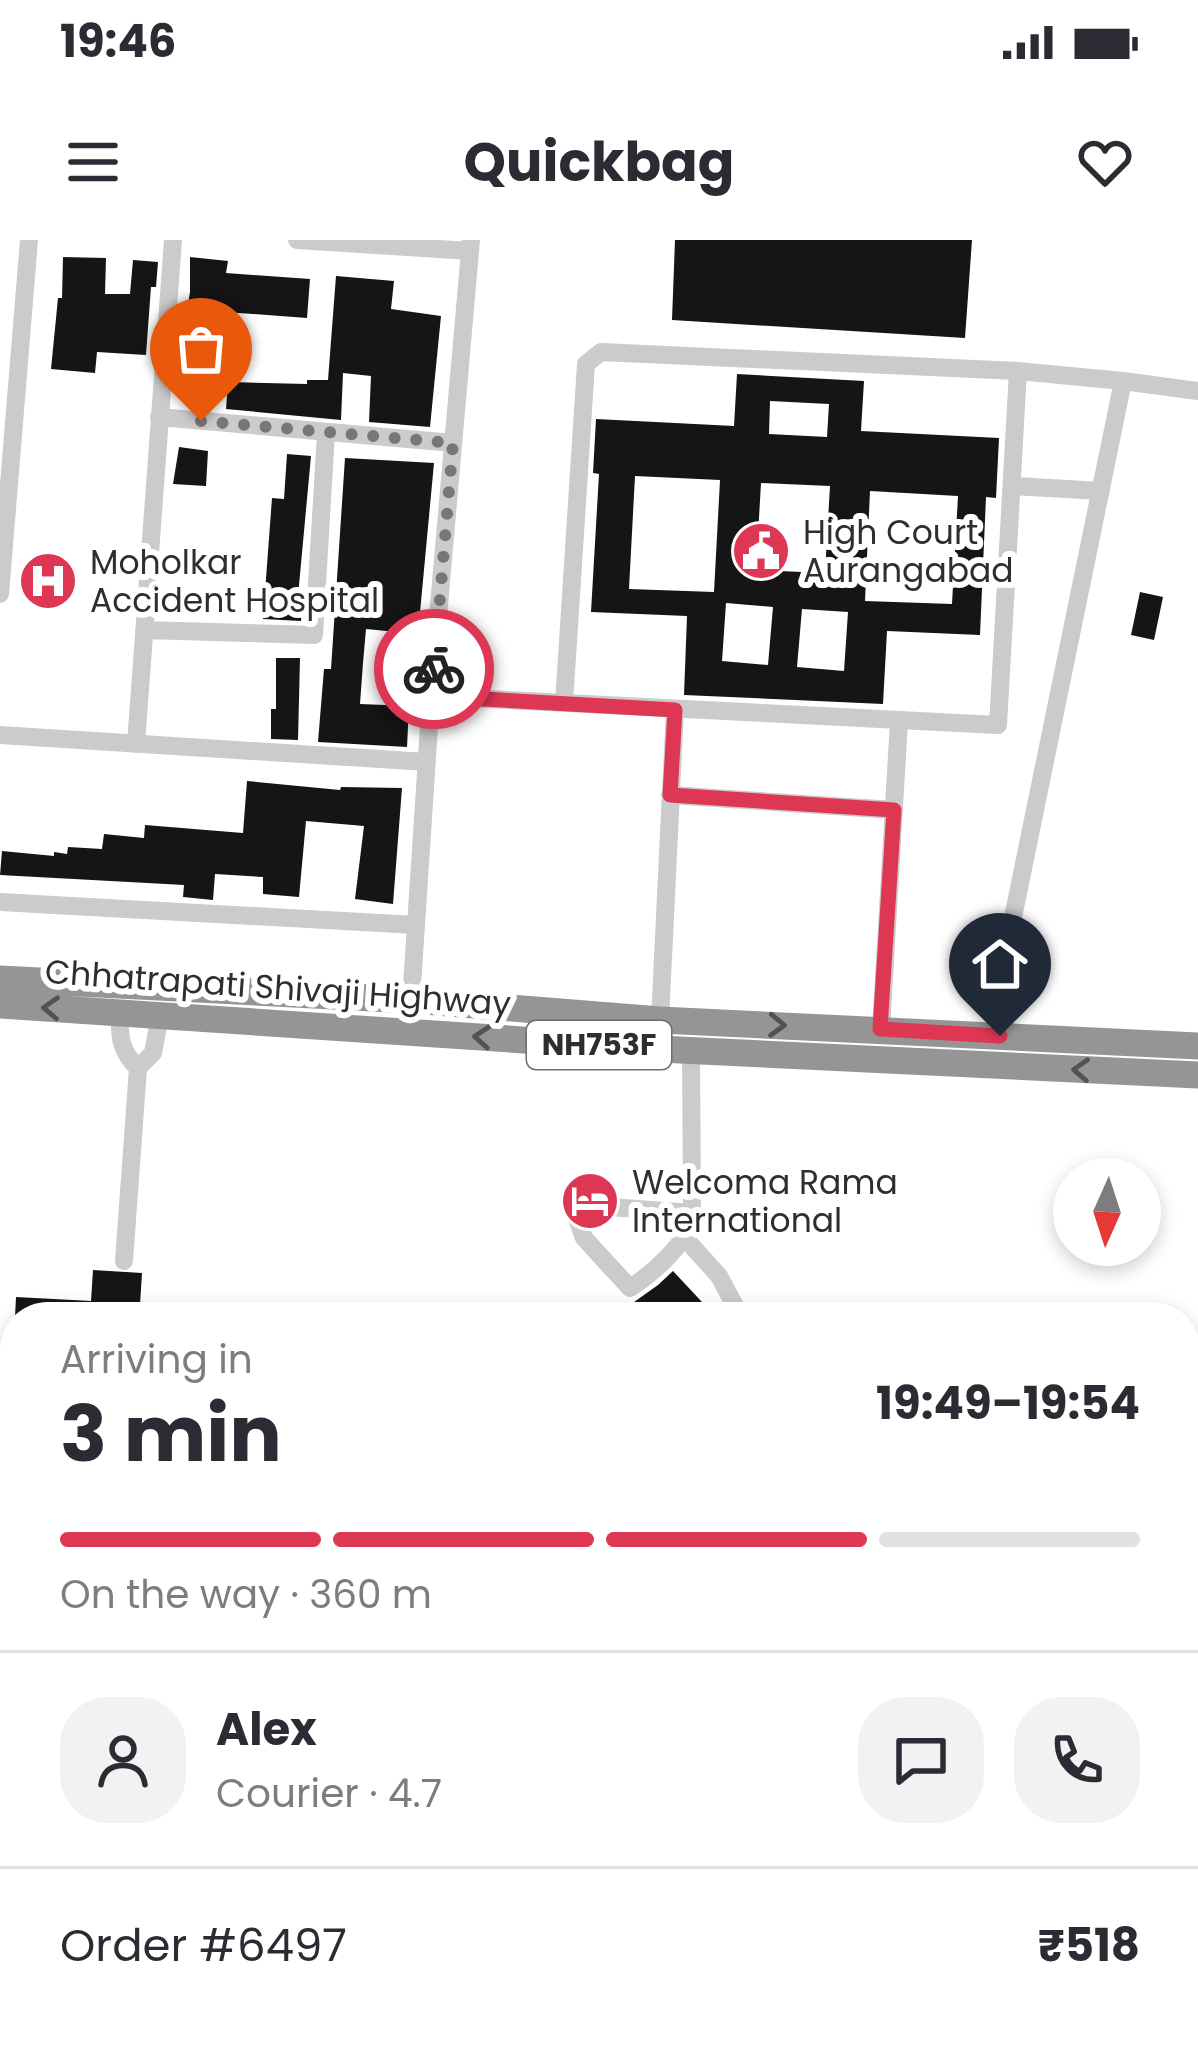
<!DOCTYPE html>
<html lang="en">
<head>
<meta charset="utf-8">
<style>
	body { margin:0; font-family:Poppins,sans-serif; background:#f2f2f3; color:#2b2b33; height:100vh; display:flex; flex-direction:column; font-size:45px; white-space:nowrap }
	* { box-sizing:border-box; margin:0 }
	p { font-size:39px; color:#7c7c81 }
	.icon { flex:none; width:66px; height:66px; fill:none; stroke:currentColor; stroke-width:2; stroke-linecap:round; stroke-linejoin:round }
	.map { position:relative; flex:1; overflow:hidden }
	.sheet { position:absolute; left:0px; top:1062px; width:1200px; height:747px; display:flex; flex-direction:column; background:#fff; border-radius:48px 48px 0 0; box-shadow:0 6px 18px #0003 }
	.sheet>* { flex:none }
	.needle { width:78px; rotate:183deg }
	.controls { position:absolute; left:1053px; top:918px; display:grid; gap:24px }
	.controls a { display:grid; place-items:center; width:108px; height:108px; border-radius:50%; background:#fff; box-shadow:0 6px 18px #0003; font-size:60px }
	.pin { position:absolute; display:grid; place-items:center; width:102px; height:102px; color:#fff; margin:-123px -51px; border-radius:50% 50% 50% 0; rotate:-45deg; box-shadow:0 0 12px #0007 }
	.pin .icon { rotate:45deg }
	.courier { position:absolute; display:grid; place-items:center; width:120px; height:120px; margin:-60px; border:9px solid #de3753; border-radius:50%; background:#fff; color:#222; box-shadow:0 3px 15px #0007 }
	.overview em { font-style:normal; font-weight:700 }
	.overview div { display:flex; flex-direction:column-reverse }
	.overview { display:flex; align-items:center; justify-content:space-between; height:204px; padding:0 60px }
	h1 { font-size:78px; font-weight:700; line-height:90px }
	.bar { display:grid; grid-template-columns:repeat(4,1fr); gap:18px 12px; align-content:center; height:144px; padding:0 60px }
	.bar i { height:15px; border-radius:9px; background:#e1e1e2 }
	.bar .current { background:#de3753 }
	.bar p { grid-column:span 4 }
	.line { display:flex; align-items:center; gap:30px; padding:0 60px; border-top:3px solid #e1e1e2 }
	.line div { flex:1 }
	.round { display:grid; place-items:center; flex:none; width:126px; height:126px; border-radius:48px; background:#f2f2f3 }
	.status { display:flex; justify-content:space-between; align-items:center; height:84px; padding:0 60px; background:#fff; direction:ltr }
	.status svg { height:33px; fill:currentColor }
	header { display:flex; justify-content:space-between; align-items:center; height:156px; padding:0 60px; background:#fff; font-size:54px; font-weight:700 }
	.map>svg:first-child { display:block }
	.green { fill:#e5ebdc }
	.building { fill:#151515; fill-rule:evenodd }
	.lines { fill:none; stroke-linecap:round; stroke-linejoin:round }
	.minor { stroke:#cbcbcb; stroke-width:18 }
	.highway { stroke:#959595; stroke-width:27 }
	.oneway { stroke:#525252 }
	.done { stroke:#777; stroke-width:12; stroke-dasharray:0 21.6 }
	.route { stroke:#de3753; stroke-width:15 }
	.labels { text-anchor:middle; stroke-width:12; stroke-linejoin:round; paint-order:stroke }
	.shield { fill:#fff; stroke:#6d6d6d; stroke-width:3 }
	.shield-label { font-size:30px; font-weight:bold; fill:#2e2e2e }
	.poi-label { font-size:33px; fill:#2e2e2e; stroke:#fff; text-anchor:start }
	.street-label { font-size:33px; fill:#2e2e2e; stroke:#fff }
</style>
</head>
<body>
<div class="status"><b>19:46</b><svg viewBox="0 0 49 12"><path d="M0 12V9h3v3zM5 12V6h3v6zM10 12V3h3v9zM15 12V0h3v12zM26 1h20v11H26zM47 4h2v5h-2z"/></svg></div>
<header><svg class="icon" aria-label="menu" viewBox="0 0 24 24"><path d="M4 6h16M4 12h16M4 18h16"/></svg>Quickbag<svg class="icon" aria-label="heart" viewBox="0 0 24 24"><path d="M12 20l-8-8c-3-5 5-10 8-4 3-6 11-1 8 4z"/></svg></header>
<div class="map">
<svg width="1198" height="1808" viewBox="0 0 1198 1808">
	<rect width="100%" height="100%" fill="#fff"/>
	<path class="green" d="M0,1167H15L10,1263L0,1262Z"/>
	<path class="building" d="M675,0H972L965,98L672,80Z
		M63,17L106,18L105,54H130L133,20L158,22L156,47H151L146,115L97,112L95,133L51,129L58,58H62Z
		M190,17L228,21L226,33L310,39L307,78L225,72L222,112L181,109L190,52Z
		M336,36L394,41L391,69L441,76L430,187L369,182L371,136L343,133L341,180L226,169L228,142L307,144V140H328Z
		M737,134L864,141L861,191L999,198L996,258L986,257L980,395L887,391L883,464L684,455L687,376L591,372L599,234L593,233L596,179L734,186ZM770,161L829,164L827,197L769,194ZM635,236L720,240L714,352L629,349ZM761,243L830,246L825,333L756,330ZM870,251L958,256L952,364L865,361ZM726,363L773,367L768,425L722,421ZM802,369L848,372L844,431L797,427Z
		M179,207L208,211L206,246L173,244Z
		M287,214L311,216L298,356H303L301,381L263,379L272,258L284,259Z
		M345,218L434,223L418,394L366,389L363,423L360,464L409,466L407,507L318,502L324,429H331Z
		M24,325L73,328L71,355L23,352Z
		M1140,352L1163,357L1154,400L1131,395Z
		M276,418H300L298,500L271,499V469H276Z
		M247,541L340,550L341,547L402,548L393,664L355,659L364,586L306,581L299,657L263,654V637L215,634L213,660L183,657L184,645L0,635L2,611L54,616V612L67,614L68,607L102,609L104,594L144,598L145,585L243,593Z
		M93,1030L142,1033L140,1065L167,1066V1077H15L16,1057L91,1061Z
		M673,1031L716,1077H613L658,1045Z
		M15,1311V1401L0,1385V1324Z
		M4,1463H15V1569H0Z"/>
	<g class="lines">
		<path class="minor" d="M297,0L470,11
			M159,177L453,203
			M1014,246L1101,251
			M0,354L29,0
			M144,390L314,395L326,193
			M431,456L998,485L1018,131
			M564,463L586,124L601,112L1018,131L1123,141
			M0,495L427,522
			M136,504L173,0
			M670,555L894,570
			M0,662L416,685
			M120,772C119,796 120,811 138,828L153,813L160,776
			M660,780L675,469
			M881,789L899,481
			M409,792L431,456L471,0
			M999,796L1002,731L1123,141L1198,151
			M691,810L692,973C691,1001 653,1033 630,1048L584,998L577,979L583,971L596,966L692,973
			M682,995L719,1036L741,1077
			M124,1021L138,828
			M1188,1366L1198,1172
			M1185,1393L1198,1395
			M0,1582L15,1583
			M520,1794L552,1808
			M24,1808V1794
			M122,1808L129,1794
			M294,1808L303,1794
			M312,1808L323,1794"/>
		<path class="highway" d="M0,739L411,760L660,780L1198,806
			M0,765L659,809L1198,835"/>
	</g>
	<defs><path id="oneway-chevron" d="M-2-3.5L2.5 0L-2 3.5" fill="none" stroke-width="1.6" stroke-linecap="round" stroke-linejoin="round" transform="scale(3)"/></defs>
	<g class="oneway">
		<use href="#oneway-chevron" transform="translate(51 768) rotate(-177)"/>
		<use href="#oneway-chevron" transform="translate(777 785) rotate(2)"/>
		<use href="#oneway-chevron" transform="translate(482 797) rotate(-176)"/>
		<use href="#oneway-chevron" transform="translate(1081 830) rotate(-177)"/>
	</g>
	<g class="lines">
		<path class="done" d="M201,181L453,203L434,429"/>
		<path class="route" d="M434,429L431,456L675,470L670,555L894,570L880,789L1000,796"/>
	</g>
	<defs>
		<symbol id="civic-disc" viewBox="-11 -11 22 22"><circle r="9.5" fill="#de3753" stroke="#fff"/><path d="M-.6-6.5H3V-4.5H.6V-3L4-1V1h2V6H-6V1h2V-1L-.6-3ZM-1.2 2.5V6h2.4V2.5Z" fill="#fff"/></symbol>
		<symbol id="hospital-disc" viewBox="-11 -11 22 22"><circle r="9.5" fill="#de3753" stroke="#fff"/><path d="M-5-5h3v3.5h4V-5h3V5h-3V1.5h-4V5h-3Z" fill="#fff"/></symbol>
		<symbol id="hotel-disc" viewBox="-11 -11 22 22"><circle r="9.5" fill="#de3753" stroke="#fff"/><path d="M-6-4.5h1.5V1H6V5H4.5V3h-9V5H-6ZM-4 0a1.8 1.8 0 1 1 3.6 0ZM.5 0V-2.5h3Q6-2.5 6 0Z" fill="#fff"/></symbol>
	</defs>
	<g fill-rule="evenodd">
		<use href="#civic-disc" x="728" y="278" width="66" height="66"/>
		<use href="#hospital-disc" x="15" y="308" width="66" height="66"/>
		<use href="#hotel-disc" x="557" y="928" width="66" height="66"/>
	</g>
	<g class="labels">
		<rect class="shield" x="527" y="781" width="144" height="48" rx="9"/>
		<g class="shield-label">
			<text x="599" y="815">NH753F</text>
		</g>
		<g class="poi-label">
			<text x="803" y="304">High Court<tspan x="803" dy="38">Aurangabad</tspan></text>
			<text x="90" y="334">Moholkar<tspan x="90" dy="38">Accident Hospital</tspan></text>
			<text x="632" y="954">Welcoma Rama<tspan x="632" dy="38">International</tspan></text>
		</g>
		<g class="street-label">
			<text transform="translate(278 747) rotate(4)" y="12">Chhatrapati Shivaji Highway</text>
		</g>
	</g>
</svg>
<div class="controls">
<a><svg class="needle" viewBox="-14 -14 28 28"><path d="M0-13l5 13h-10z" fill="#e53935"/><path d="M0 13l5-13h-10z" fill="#7c7c81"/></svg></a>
</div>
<div class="pin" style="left:201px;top:181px;background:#ea580c"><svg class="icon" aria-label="bag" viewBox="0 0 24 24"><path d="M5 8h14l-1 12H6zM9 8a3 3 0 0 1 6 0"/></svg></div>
<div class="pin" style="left:1000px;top:796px;background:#1f2937"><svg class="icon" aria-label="home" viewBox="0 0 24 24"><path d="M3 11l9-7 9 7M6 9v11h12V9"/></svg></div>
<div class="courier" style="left:434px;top:429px"><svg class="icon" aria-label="bike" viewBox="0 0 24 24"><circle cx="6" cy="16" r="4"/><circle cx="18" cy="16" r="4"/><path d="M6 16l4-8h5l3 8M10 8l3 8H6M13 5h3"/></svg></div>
<section class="sheet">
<div class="overview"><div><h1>3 min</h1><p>Arriving in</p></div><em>19:49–19:54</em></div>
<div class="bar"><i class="current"></i><i class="current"></i><i class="current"></i><i></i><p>On the way · 360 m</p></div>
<div class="line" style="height:216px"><a class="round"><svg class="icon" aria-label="person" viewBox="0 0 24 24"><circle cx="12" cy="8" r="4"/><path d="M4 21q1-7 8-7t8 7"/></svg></a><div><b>Alex</b><p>Courier · 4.7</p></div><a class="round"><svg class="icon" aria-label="chat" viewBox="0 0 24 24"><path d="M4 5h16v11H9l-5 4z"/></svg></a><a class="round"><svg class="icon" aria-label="phone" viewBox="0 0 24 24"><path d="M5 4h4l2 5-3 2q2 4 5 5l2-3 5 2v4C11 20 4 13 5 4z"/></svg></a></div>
<div class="line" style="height:156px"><div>Order #6497</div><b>₹518</b></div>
</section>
</div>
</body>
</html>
